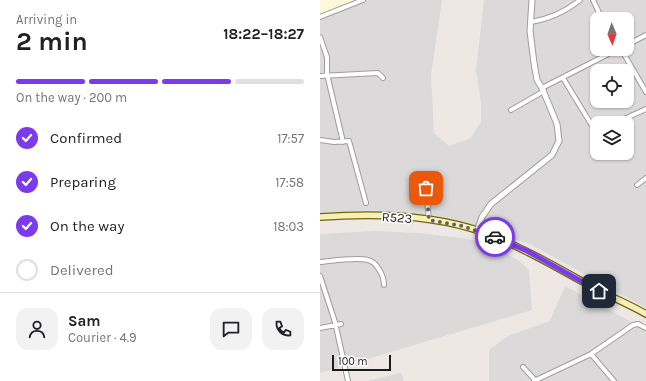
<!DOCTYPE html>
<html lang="en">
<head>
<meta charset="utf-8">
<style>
	body { margin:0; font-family:Karla,sans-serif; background:#f2f2f2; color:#202124; height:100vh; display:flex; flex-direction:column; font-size:15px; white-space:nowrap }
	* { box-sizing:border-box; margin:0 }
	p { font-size:13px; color:#757577 }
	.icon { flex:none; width:22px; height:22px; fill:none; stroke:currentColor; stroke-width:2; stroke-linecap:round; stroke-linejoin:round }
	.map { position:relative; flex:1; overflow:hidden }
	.panel { display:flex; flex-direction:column; background:#fff; width:320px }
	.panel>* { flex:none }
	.needle { width:26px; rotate:178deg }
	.fabs { position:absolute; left:270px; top:12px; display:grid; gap:8px }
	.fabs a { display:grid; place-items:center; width:44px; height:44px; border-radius:8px; background:#fff; box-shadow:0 1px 3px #0004; font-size:20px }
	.scale { position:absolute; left:12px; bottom:10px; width:59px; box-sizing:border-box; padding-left:4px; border:2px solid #1c1c1c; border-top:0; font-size:11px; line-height:14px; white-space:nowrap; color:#1c1c1c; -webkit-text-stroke:3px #fff; paint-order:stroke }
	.pin { position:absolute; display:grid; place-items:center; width:34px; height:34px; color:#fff; margin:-17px; border-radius:8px; box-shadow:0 2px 6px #0006 }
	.courier { position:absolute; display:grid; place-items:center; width:40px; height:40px; margin:-20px; border:3px solid #7c3aed; border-radius:50%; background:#fff; color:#222; box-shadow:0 1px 5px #0007 }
	.summary em { font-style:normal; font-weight:700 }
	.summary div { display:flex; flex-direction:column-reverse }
	.summary { display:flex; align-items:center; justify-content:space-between; height:68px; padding:0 16px }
	h1 { font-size:26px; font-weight:700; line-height:30px }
	.bar { display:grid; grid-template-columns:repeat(4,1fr); gap:6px 4px; align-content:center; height:48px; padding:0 16px }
	.bar i { height:5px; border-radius:3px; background:#e0e0e0 }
	.bar .current { background:#7c3aed }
	.bar p { grid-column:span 4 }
	.line { display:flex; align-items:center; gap:10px; padding:0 16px; border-top:1px solid #e0e0e0 }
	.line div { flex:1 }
	.round { display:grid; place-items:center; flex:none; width:42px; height:42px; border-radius:12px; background:#f2f2f2 }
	ol { padding:0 16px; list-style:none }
	li { display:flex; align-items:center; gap:12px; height:44px }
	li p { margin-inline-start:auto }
	li .icon { padding:4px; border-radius:50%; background:#7c3aed; color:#fff; stroke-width:4 }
	li:last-child { color:#757577 }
	li i { width:22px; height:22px; border:2px solid #e0e0e0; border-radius:50% }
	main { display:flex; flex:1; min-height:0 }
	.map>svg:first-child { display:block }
	.residential { fill:#dbd9da; fill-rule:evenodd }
	.education { fill:#fef8db }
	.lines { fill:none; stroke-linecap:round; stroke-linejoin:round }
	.minor-casing { stroke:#9d9d9d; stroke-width:6 }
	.tertiary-casing { stroke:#9d9d9d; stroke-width:7 }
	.secondary-casing { stroke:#6e6809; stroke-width:8 }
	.minor { stroke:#fff; stroke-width:4 }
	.tertiary { stroke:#fff; stroke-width:5 }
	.secondary { stroke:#f7efb7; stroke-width:5.5 }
	.done { stroke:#656362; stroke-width:4; stroke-dasharray:0 7.2 }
	.route { stroke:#7c3aed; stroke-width:5 }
	.labels { text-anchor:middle; stroke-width:3; stroke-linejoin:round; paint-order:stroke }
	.street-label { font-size:13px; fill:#1c1c1c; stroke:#fff }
</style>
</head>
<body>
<main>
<section class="panel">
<div class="summary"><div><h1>2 min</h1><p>Arriving in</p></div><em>18:22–18:27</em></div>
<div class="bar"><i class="current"></i><i class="current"></i><i class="current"></i><i></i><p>On the way · 200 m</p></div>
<ol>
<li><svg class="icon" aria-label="check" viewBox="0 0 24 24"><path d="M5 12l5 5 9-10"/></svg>Confirmed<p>17:57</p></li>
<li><svg class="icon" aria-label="check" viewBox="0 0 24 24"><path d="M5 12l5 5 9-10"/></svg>Preparing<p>17:58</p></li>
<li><svg class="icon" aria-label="check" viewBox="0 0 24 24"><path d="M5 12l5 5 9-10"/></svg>On the way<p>18:03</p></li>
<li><i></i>Delivered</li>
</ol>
<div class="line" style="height:72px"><a class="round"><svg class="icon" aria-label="person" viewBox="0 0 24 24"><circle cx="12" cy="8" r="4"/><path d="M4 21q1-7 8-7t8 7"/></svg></a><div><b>Sam</b><p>Courier · 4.9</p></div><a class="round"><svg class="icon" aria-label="chat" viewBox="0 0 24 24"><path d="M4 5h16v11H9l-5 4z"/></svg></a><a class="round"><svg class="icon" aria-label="phone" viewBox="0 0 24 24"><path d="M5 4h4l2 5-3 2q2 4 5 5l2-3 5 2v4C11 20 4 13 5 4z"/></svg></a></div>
</section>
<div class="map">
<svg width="326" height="381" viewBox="0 0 326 381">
	<rect width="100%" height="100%" fill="#ede8e3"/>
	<path class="residential" d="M0,0H122L111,75L114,133L129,146L151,138L161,122V102L156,70L164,0H326V308L210,244L120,217L50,210L0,213ZM277,19H307V49H277ZM277,71H307V101H277ZM277,123H307V153H277Z
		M56,231L98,233L149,239L180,250L201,262L209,271L212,310L0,373V234Z
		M245,286L326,330V381H169V350L188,336L230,321Z
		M81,373L84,381H46Z"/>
	<path class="education" d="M0,0H38L0,15Z"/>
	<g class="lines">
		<defs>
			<path id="minor" d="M273,0L282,19
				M0,17L43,0
				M211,22C229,19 245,12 260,0
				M0,37L7,57V74L23,142
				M307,45L326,35
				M301,49L326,92
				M0,76L58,73L63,78
				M243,78L271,124L277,126
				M222,88L298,49
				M191,110L224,91
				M295,123L326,109
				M0,140L14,142L29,141L46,203
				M105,179L109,220
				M317,185L326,178
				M0,262C12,261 36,257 48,260C57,262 64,276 64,285
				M0,276L15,322L28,381
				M0,328L21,324
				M271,354L294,381
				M203,367L216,381
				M214,381L271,354L313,325L318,324L326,328"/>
			<path id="tertiary" d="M157,231L162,217L171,204L232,155L239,141L237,124L222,88L217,80L214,63L210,31L212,0"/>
			<path id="secondary" d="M0,217C53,213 112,214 163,232C202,247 238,268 274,288C291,297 309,304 326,314"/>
		</defs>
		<use href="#minor" class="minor-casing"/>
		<use href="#tertiary" class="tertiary-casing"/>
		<use href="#secondary" class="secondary-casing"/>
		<use href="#minor" class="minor"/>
		<use href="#tertiary" class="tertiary"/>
		<use href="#secondary" class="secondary"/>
	</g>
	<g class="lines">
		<path class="done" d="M106,188L109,220L142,226L175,237"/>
		<path class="route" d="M175,237L207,251L279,291"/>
	</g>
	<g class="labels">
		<g class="street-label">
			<text transform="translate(77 217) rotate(4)" y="5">R523</text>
		</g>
	</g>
</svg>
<div class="fabs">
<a><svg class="needle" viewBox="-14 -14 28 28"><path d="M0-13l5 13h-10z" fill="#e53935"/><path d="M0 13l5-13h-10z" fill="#757577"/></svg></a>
<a><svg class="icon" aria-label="locate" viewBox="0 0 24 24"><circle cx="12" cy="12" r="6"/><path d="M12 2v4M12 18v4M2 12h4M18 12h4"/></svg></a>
<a><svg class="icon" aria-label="layers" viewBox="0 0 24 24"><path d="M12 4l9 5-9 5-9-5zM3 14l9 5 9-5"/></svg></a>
</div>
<div class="scale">100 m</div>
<div class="pin" style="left:106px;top:188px;background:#ea580c"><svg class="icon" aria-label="bag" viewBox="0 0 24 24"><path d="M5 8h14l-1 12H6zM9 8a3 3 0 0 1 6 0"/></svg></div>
<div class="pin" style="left:279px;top:291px;background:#1f2937"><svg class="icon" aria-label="home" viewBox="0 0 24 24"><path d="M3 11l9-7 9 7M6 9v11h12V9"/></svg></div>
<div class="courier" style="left:175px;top:237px"><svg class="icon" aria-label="car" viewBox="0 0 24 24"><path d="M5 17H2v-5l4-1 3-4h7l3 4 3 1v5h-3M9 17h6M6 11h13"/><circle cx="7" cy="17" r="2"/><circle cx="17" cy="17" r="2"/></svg></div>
</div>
</main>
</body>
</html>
